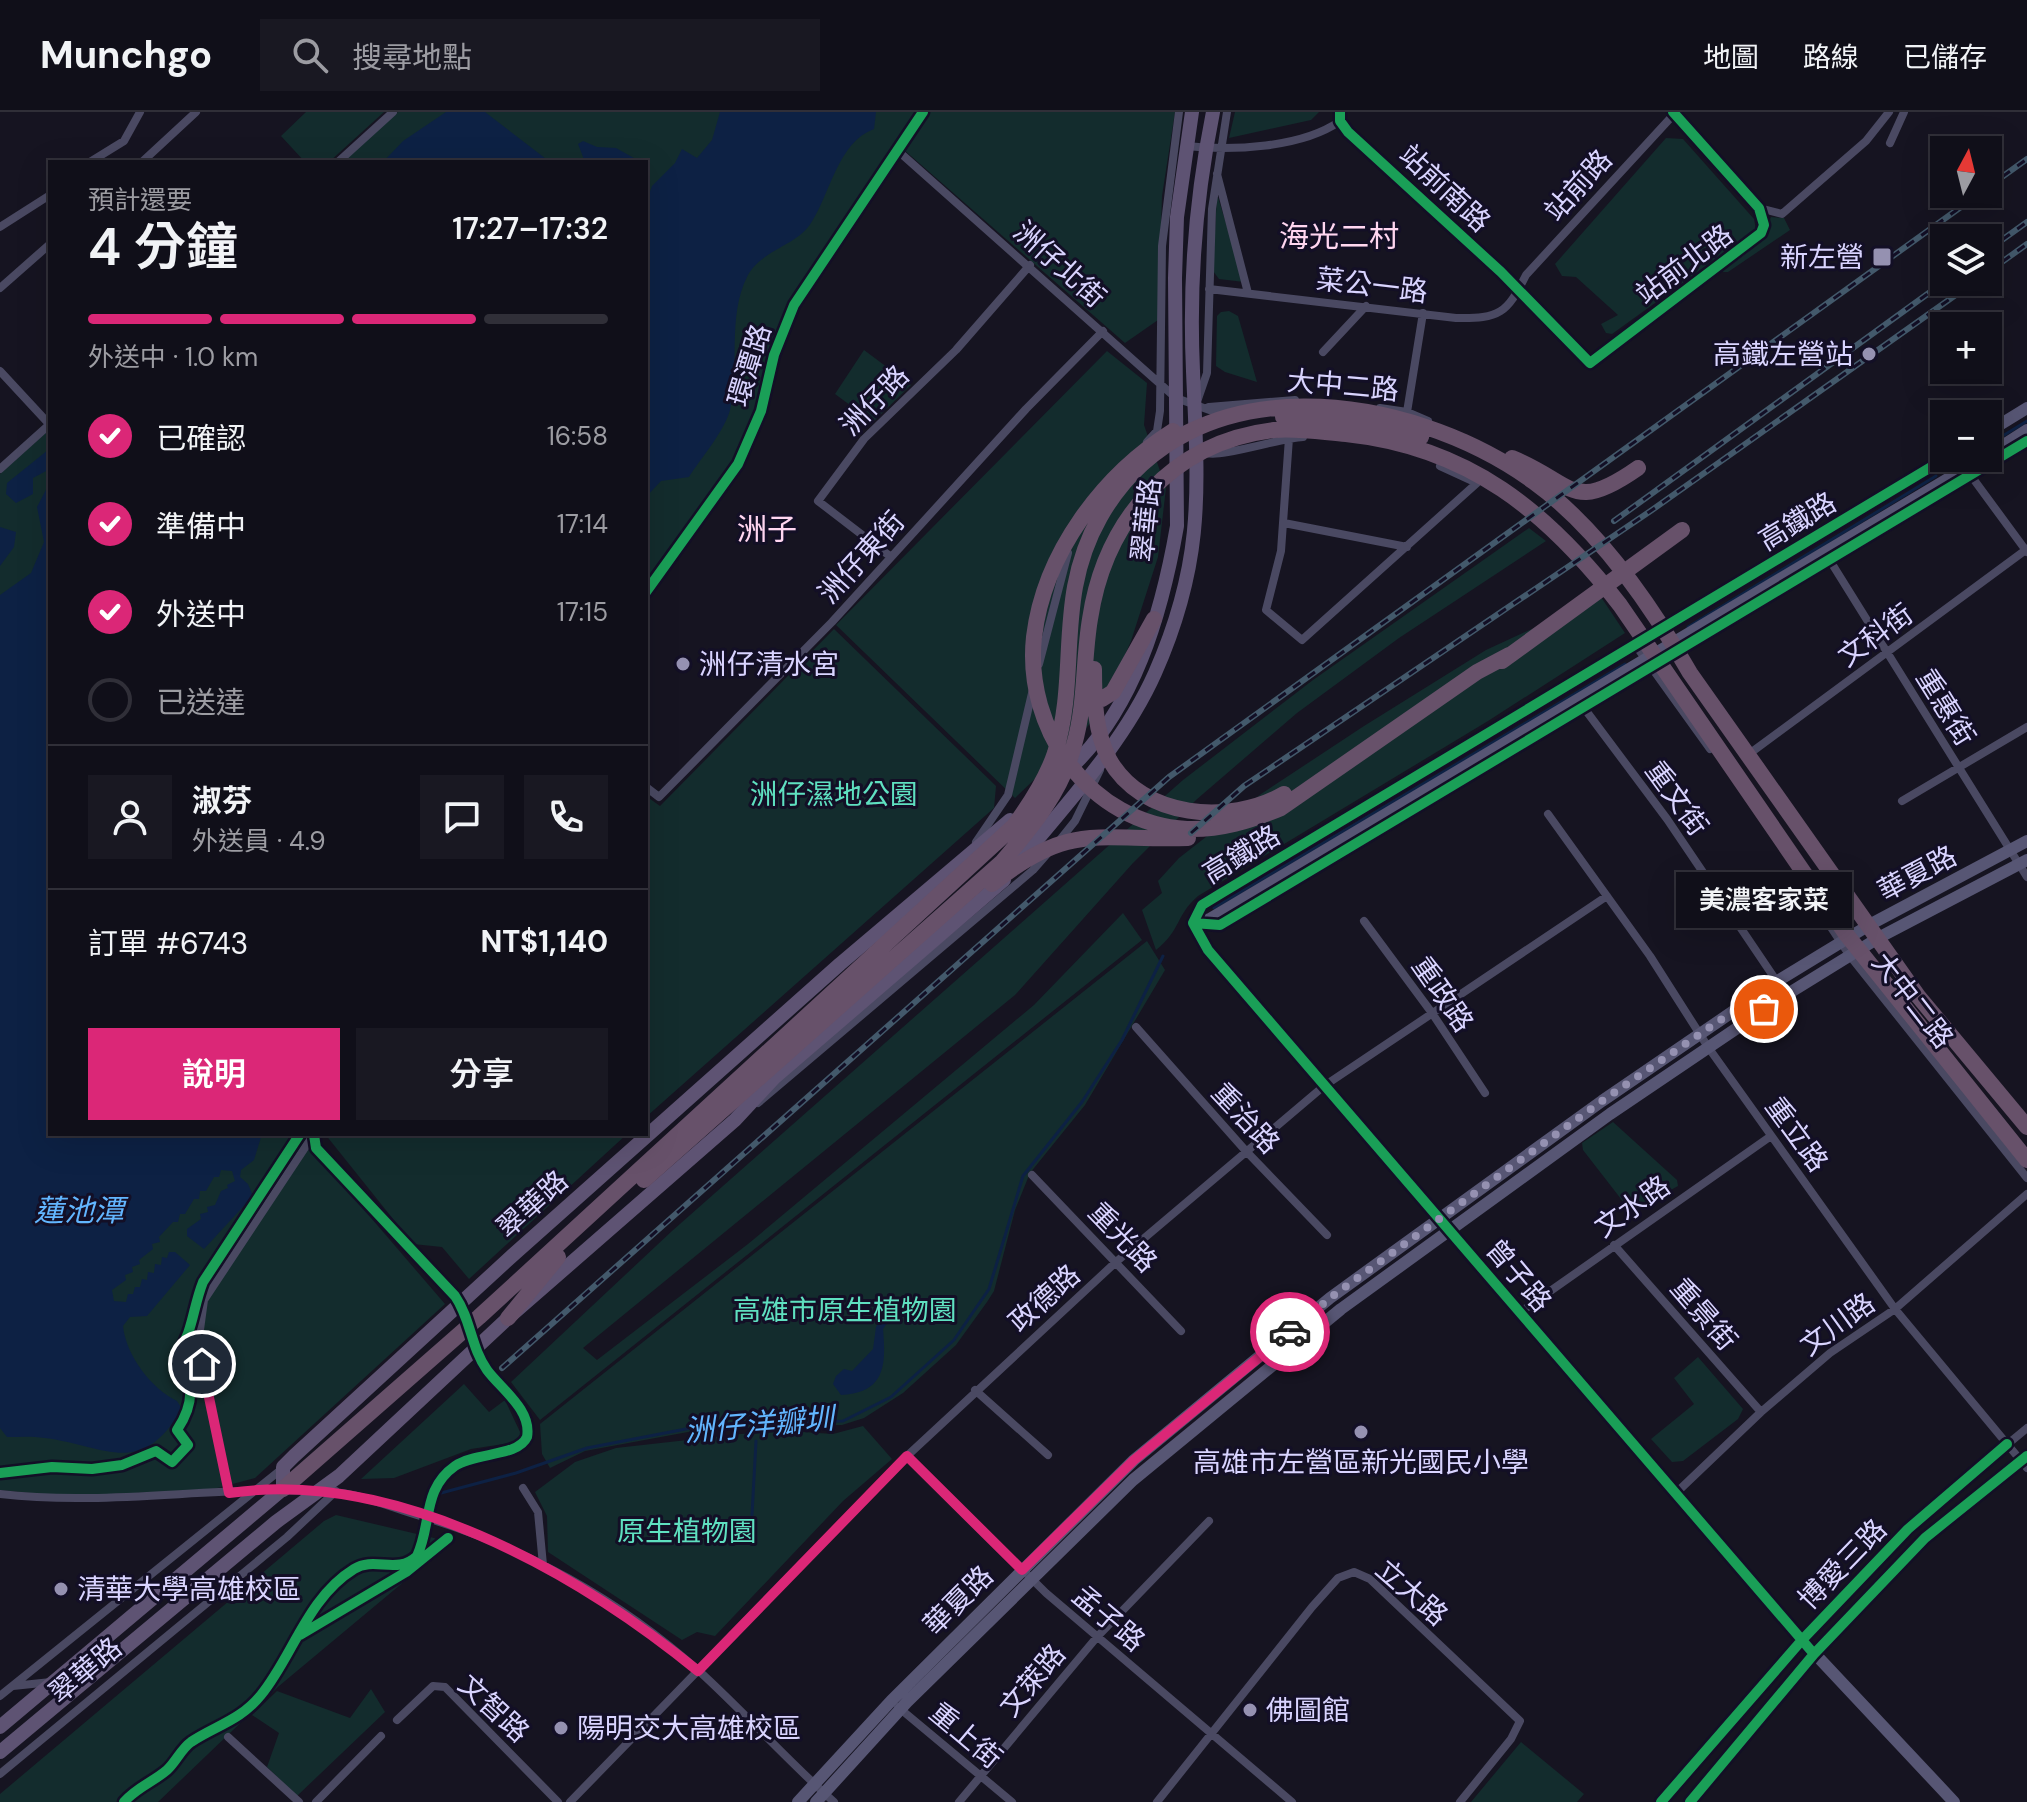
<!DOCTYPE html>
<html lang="zh-TW">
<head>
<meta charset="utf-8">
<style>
	body { margin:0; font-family:"DM Sans","Noto Sans TC",sans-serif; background:#191822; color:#f1f3f6; height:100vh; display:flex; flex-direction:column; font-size:30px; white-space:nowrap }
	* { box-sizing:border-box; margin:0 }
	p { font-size:26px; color:#9c9ca2 }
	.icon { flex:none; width:44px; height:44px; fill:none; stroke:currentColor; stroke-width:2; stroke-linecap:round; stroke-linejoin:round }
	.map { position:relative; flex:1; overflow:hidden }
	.drawer { position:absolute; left:48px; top:48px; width:600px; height:976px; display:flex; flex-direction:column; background:#100f19; border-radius:0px; box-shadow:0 8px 32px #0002,0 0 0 2px #302f38 }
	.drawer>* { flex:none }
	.needle { width:52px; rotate:7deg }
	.fabs { position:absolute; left:1930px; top:24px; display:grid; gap:16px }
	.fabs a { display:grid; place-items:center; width:72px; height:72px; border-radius:0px; background:#100f19; box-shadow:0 8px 32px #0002,0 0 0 2px #302f38; font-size:40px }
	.pin { position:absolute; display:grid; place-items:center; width:68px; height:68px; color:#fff; margin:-34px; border:4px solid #fff; border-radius:50%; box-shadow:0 2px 8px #0007 }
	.courier { position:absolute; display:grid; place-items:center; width:80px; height:80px; margin:-40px; border:6px solid #db2777; border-radius:50%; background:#fff; color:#222; box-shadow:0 2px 10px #0007 }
	.bubble { position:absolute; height:56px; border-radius:0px; background:#100f19; box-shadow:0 8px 32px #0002,0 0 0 2px #302f38; font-size:26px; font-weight:600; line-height:56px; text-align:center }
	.head em { font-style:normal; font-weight:600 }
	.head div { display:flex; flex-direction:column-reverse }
	.head { display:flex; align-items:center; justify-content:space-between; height:136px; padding:0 40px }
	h1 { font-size:52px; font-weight:600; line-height:60px }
	.bar { display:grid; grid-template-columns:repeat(4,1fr); gap:12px 8px; align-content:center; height:96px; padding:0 40px }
	.bar i { height:10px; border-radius:6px; background:#302f38 }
	.bar .active { background:#db2777 }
	.bar p { grid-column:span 4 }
	.line { display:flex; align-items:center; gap:20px; padding:0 40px; border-top:2px solid #302f38 }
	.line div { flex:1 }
	.round { display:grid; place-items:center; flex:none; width:84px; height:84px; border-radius:0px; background:#191822 }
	ol { padding:0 40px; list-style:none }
	li { display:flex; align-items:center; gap:24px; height:88px }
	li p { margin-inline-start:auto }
	li .icon { padding:8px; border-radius:50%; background:#db2777; color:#fff; stroke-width:4 }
	li:last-child { color:#9c9ca2 }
	li i { width:44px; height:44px; border:4px solid #302f38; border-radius:50% }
	.action { display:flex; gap:16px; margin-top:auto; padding:16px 40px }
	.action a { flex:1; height:92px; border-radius:0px; background:#db2777; color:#fff; font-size:32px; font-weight:600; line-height:92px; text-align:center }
	.action a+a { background:#191822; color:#f1f3f6 }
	header { display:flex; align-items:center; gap:48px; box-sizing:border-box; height:112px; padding:0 40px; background:#100f19; border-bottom:2px solid #302f38 }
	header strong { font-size:38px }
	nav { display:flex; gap:44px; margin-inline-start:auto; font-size:28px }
	.search { width:560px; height:72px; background:#191822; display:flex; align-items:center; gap:20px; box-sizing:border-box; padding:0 28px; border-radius:0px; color:#9c9ca2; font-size:30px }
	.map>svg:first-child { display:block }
	.green { fill:#132c2d }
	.water { fill:#0d2144 }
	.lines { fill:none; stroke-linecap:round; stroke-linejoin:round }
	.stream { stroke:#0d2144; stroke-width:3 }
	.street { stroke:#4a4962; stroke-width:8 }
	.secondary { stroke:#575674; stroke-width:12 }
	.primary { stroke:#5e5373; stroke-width:14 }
	.highway { stroke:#67516a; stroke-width:16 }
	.rail-casing { stroke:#43596b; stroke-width:6 }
	.rail { stroke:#130f26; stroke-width:3; stroke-dasharray:9; stroke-linecap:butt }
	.cycleway-casing { stroke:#130f26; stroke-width:15 }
	.cycleway { stroke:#1a9f57; stroke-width:10 }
	.done { stroke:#9591b1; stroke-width:8; stroke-dasharray:0 14.4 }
	.route { stroke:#db2777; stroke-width:10 }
	.poi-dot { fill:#9591b1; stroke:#130f26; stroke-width:3 }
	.labels { text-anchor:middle; stroke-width:6; stroke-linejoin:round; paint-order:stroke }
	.street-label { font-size:28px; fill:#d9d4ff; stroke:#130f26 }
	.poi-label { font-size:28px; fill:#d9d4ff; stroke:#130f26; text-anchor:start }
	.park-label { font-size:28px; fill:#5fe0c0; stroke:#130f26 }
	.neighbourhood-label { font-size:30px; fill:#ffd6f0; stroke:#130f26 }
	.water-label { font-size:30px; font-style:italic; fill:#62b6ff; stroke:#130f26 }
</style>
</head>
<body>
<header>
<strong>Munchgo</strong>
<div class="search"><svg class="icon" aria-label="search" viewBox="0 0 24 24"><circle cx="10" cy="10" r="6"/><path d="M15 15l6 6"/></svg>搜尋地點</div>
<nav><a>地圖</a><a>路線</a><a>已儲存</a></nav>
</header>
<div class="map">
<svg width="2027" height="1690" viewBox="0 0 2027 1690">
	<rect width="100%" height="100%" fill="#161421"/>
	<path class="green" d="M306,0H384L329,50H305L281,24Z
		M398,0H1175L1162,84L1158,208L1125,231L895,30L799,178L775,231L747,321L727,358L646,467V50H342Z
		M1235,0H1319L1311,8L1229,26Z
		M1666,26L1683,27L1754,107L1756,118L1612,222L1606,221L1601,212L1618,203L1576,165L1562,164L1555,152Z
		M1217,82L1244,170L1219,167L1213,159Z
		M1771,105L1784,106L1790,118L1728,160H1723L1724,154L1763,127Z
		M1229,199L1238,204L1257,270L1225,260L1216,254L1217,204L1221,200Z
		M864,238L911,273L873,310L835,282Z
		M1107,239L1147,271L1144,313L1166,376L1158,445L1131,529L1102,596L1080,624L1015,686L836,513Z
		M50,317V1022H308L304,1028L445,1192L255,1366L210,1378L61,1384L0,1378V362Z
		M1529,416L1546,429L1399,526L1297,601L1196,688L1133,751L1015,883L583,1236L597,1248L748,1132L1034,893L1123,801L1142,828L540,1308L511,1270L672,1119L1183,668L1313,568Z
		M1601,485L1625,521L1488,609L1198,784C1175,804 1182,817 1156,838L1142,798L1162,781L1158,769L1179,746L1261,682L1364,614L1486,538Z
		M834,517L996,674L994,696L646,1005V684L660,694Z
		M1147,829L1165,858L1085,993L1030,1061L1015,1098L994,1179L987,1190L956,1233L903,1281L864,1306L842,1313L704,1317L585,1339L550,1356L542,1342L540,1312Z
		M1613,1010L1677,1068L1678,1074L1634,1098L1628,1096L1583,1038L1582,1031Z
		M325,1022H627L469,1167L442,1135L413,1132Z
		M1698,1245L1743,1297L1738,1307L1683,1349L1672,1350L1651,1327L1694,1292L1674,1266Z
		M464,1272L489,1300L505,1288L521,1322L516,1330L471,1337L394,1366L361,1367Z
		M863,1314L892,1347L843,1389L715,1524L697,1520L682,1528L548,1440L547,1404L535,1380L575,1350L616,1336L741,1322L788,1319L833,1322Z
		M336,1403L434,1426L448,1433L279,1574L158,1690H0V1682L324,1409Z
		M371,1577L385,1600L297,1684L267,1655L279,1621L252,1603L277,1579L350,1606Z
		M1521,1630L1584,1682L1577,1690H1471Z"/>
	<path class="water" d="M446,0H485L550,50H383L403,29Z
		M720,0H876L874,17C838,30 830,82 811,111C797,134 760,138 747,165C727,205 740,256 730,298C724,320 701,346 689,365L661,369L646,385V91L652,74L675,51L682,37L697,46L712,28Z
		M583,29L597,35L616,36L641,50H585L578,32Z
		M48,338V358L33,366V382L16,391L6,382L7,371Z
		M50,370V1022H262L254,1048L241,1058L240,1065L248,1072L253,1084L204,1137L187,1124V1117L201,1107L200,1102L208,1100L207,1095L215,1093L221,1079L228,1076L227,1073L235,1069L232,1059L221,1058L219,1065H214L206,1079H200L199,1087H194L185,1102H180L178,1110H173L159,1125L160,1130L152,1132L153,1137L139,1148L140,1152L132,1155L133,1160L125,1163L126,1168L112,1178L114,1189L126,1190L128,1182H133L135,1175H140L142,1167L147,1168L148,1160L154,1161L155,1152L161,1153L162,1145L167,1146L169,1140H175L190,1153L147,1204L130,1205L123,1214C126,1244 152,1277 177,1289L182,1297C140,1367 107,1334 45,1326C32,1324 19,1325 7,1325L0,1316V483L31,461L44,430L37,395Z
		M0,415L16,420L14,435L0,454Z
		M894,1191L893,1202L883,1217C886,1252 886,1281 841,1283L833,1272L836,1264L844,1257L852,1259L873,1237L876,1215Z"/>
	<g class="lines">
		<path class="stream" d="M1988,333L2027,309
			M1688,515L1936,364
			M1214,796L1625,552
			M441,1381L516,1361L587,1336L712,1312L843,1309L891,1285L954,1228L989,1177L1023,1064L1082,990L1122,928L1163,844
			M752,1403L756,1329"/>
		<path class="street" d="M1673,0L1759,96L1782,102L1866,29L1889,0
			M1340,9L1501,160L1590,251L1671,193C1692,164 1754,144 1764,113L1759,96
			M1890,31L1904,0
			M1186,34C1231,39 1302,36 1340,9
			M897,38L1176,286L1215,300L1232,299
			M90,50L124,29L140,0
			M142,50L196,0
			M338,50L393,0
			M1217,62L1248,181
			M0,115L50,83
			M0,176L50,132
			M1209,177L1456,206C1500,207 1507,201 1526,163L1676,0
			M1323,240L1366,194
			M0,259L50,313
			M1198,287L1207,261L1212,97L1227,0
			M1209,295L1295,288
			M1380,296L1407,300L1428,309
			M1407,300L1423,201
			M1289,326L1281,439L1266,498L1302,528L1477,371L1440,354
			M1147,330L1157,319L1160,299L1162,134L1179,0
			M1207,341C1219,346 1281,326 1303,325
			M1958,346L2027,440
			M0,357L50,312
			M1284,411L1407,435
			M891,445L818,389L864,327L956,238L1030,153
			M1829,447L2027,765
			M646,480L738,352L761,299L774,243L794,193L923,0
			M1636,534L1710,637
			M1039,552L1068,441
			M1584,596L1667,707L1786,883
			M1749,642L2027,437
			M646,675L659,685L832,510L1026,297L1103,219
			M1902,689L2027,615
			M1548,702L1650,844L1708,935L1895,1197L2027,1356
			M1059,729L1075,709L1100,658
			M976,730L1008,683L1033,577
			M1797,764L1850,844L2027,1066
			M1364,809L1432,901L1485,981
			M1202,812L1220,813L2027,329
			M1136,915L1245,1038L1327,1123
			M758,991L1033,758L1047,742
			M1032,1063L1181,1219
			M1614,1133L1761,1300
			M1519,1201L1771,1024
			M975,1278L1048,1343
			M907,1344L1046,1481L1292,1690
			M523,1376L538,1400L543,1453
			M229,1381L202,1252L199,1225L204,1188L314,1022
			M1676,1381L1761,1300L1830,1241L1895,1197L2027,1082
			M0,1382C111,1395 222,1372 333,1380C362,1382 392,1396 420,1404C523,1434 620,1488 699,1559C745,1601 787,1648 834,1690
			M13,1574L51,1570
			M0,1584L283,1356
			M898,1595L1012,1690
			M397,1608L433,1574L445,1575L558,1690
			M228,1625L299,1690
			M0,1662L287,1425L336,1379
			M316,1690L381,1624
			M570,1690L907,1344L1116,1150L1324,974L1607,784
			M959,1690L1097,1525L1209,1409
			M1157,1690L1312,1495L1338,1466L1354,1460L1370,1467L1520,1609L1511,1627L1460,1690
			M1661,1690C1778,1555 1887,1429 2027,1316
			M1690,1690L1814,1542L1925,1426L2027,1344"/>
		<path class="secondary" d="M1988,320L2027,296
			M1988,343L2027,318
			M1193,811L1208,838L1802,1528L1954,1690
			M1193,811L1210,807L1983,346
			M1193,811L1202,793L1220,782L1946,346
			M798,1690L891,1589L1134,1348L1330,1186L1602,989L1776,870L1871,812L2027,729
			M816,1690L907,1590L1133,1368L1341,1197L1610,1002L1786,883L1880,825L2027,748"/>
		<path class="primary" d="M1065,661C1134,601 1162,500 1177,414L1175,166L1177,105L1192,0
			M1017,752C1066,692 1124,631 1155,561C1205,448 1198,377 1193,259C1189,173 1196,84 1213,0
			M0,1615L283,1377V1355L294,1344L513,1143L840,852L1010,708
			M0,1640L276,1410L339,1364L508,1206L735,1008L774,966L1004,768"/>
		<path class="highway" d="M1283,305L1351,309L1421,325
			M1173,319C1103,363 1044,441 1034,525C1024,617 1090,712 1187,717C1221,718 1250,709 1281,696L1477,560L1509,543
			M1512,346C1574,371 1571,403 1638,356
			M1502,549L1682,418
			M1094,557C1094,587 1095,620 1109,647C1142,707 1230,713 1284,682
			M1085,583L1102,587L1113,580L1154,507
			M992,772C1071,709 1098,729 1188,726
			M644,1068L1002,750C1032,715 1062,679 1074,633C1086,592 1083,548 1090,507C1105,408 1172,330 1274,318C1297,316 1322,320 1346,322C1469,335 1547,399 1620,493L1846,822L2027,1048
			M508,1206L558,1145
			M283,1377L479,1205L1014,714C1030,692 1046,668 1055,641C1080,560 1054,486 1100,405C1189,248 1409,279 1534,370C1599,417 1651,493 1690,561L1918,884L2027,1015"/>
		<defs>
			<path id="rail" d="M1988,75L2027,47
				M1988,138L2027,110
				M1988,160L2027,132
				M1614,409L1944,170
				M1191,721L1244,674L1652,398L1974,170
				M502,1256L1169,665L1979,82"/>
		</defs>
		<use href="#rail" class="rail-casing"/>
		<use href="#rail" class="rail"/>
		<defs>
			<path id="cycleway" d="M1340,0V9L1348,20L1501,160L1590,251L1761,121L1764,113L1759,96L1673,0
				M646,480L738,352L761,299L774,243L794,193L923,0
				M1193,811L1220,813L2027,329
				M1193,811L1208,838L1814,1542
				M1193,811L1202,793L1220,782L1946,346
				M0,1361L52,1355L92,1357L122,1353L156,1339L172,1350L188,1333L177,1318C195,1291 194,1270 178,1242C193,1219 193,1195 203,1170L300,1022
				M300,1523L406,1460L448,1426
				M124,1690C137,1675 153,1670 167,1658C176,1650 181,1637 191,1630C215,1614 241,1608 261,1583C293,1544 307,1486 354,1457C375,1444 397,1463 417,1444C432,1412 422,1377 455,1354C475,1340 518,1345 527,1325C532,1298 501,1277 487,1258C471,1236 471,1207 455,1184L316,1036L314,1023
				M1661,1690L1802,1528L1908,1417L2007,1332
				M1690,1690L1814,1542L1925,1426L2027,1344"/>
		</defs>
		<use href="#cycleway" class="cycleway-casing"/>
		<use href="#cycleway" class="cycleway"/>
	</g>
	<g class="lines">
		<path class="done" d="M1290,1220L1330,1186L1602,989L1776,870L1786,883L1764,897"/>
		<path class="route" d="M202,1252L229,1381C394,1357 574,1458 698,1559L907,1344L1022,1458L1134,1348L1290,1220"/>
	</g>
	<g class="poi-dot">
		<rect x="1872" y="135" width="20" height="20" rx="4"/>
		<circle cx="1869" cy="242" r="8"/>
		<circle cx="683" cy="552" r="8"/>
		<circle cx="1361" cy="1320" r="8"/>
		<circle cx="61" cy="1477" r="8"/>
		<circle cx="1250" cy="1598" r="8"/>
		<circle cx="561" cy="1616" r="8"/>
	</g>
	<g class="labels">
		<g class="street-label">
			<text transform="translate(1578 73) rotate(-48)" y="10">站前路</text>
			<text transform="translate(1445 76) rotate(43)" y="10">站前南路</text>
			<text transform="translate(1060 152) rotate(42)" y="10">洲仔北街</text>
			<text transform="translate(1684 152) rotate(-37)" y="10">站前北路</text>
			<text transform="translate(1372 173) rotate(7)" y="10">菜公一路</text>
			<text transform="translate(749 253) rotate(-73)" y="10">環潭路</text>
			<text transform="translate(1343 273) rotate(5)" y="10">大中二路</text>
			<text transform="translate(874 288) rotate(-46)" y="10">洲仔路</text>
			<text transform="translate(1146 408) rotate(-84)" y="10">翠華路</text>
			<text transform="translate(1797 409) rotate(-31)" y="10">高鐵路</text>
			<text transform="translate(861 445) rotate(-48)" y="10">洲仔東街</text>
			<text transform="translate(1875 523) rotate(-36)" y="10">文科街</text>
			<text transform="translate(1946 595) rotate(58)" y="10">重惠街</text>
			<text transform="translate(1677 686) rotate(54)" y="10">重文街</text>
			<text transform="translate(1241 742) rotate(-31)" y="10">高鐵路</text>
			<text transform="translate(1917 761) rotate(-28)" y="10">華夏路</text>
			<text transform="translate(1443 882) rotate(55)" y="10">重政路</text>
			<text transform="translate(1913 888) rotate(52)" y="10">大中二路</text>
			<text transform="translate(1246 1006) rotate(47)" y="10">重治路</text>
			<text transform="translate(1797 1022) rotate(54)" y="10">重立路</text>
			<text transform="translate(532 1092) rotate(-42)" y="10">翠華路</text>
			<text transform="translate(1632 1094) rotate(-35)" y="10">文水路</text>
			<text transform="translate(1123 1125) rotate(46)" y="10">重光路</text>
			<text transform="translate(1519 1163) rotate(50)" y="10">曾子路</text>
			<text transform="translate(1044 1186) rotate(-42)" y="10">政德路</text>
			<text transform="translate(1704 1202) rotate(49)" y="10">重景街</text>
			<text transform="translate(1837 1212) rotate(-36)" y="10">文川路</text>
			<text transform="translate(1842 1452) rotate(-46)" y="10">博愛三路</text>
			<text transform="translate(1412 1480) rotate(41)" y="10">立大路</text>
			<text transform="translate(958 1488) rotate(-45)" y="10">華夏路</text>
			<text transform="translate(1109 1506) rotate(40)" y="10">孟子路</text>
			<text transform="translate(85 1558) rotate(-40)" y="10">翠華路</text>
			<text transform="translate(1032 1568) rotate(-50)" y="10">文萊路</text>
			<text transform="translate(494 1596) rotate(43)" y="10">文智路</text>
			<text transform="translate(966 1623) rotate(40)" y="10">重上街</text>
		</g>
		<g class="poi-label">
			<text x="1864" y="155" text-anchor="end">新左營</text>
			<text x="1853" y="252" text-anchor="end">高鐵左營站</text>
			<text x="699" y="562">洲仔清水宮</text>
			<text x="1361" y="1360" text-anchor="middle">高雄市左營區新光國民小學</text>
			<text x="77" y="1487">清華大學高雄校區</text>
			<text x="1266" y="1608">佛圖館</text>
			<text x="577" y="1626">陽明交大高雄校區</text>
		</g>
		<g class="park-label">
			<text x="834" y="692">洲仔濕地公園</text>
			<text x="845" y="1208">高雄市原生植物園</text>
			<text x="687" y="1429">原生植物園</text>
		</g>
		<g class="neighbourhood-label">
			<text x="1339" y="135">海光二村</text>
			<text x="767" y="428">洲子</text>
		</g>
		<g class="water-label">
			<text x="79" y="1109">蓮池潭</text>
			<text transform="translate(759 1313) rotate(-5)" y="10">洲仔洋瓣圳</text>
		</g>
	</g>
</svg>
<div class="fabs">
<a><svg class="needle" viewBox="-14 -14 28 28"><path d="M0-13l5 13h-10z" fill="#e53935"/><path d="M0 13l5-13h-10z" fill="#9c9ca2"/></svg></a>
<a><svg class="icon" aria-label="layers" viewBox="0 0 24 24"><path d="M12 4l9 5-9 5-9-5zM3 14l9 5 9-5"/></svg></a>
<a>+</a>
<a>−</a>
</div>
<div class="pin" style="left:1764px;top:897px;background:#ea580c"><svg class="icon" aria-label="bag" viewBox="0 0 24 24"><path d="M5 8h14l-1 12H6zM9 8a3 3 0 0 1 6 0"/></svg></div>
<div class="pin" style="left:202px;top:1252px;background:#1f2937"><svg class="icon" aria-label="home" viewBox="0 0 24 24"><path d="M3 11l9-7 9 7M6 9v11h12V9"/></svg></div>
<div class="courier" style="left:1290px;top:1220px"><svg class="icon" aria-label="car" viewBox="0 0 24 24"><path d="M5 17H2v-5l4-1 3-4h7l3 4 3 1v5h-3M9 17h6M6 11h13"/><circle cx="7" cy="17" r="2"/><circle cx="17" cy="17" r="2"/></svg></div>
<div class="bubble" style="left:1676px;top:760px;width:176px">美濃客家菜</div>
<section class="drawer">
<div class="head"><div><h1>4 分鐘</h1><p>預計還要</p></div><em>17:27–17:32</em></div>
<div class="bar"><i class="active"></i><i class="active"></i><i class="active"></i><i></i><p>外送中 · 1.0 km</p></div>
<ol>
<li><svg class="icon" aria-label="check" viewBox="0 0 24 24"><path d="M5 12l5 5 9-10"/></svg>已確認<p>16:58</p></li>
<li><svg class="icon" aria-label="check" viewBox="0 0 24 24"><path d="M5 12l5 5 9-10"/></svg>準備中<p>17:14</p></li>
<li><svg class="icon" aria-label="check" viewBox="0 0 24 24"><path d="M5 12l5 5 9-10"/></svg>外送中<p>17:15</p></li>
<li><i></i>已送達</li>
</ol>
<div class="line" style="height:144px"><a class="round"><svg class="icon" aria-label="person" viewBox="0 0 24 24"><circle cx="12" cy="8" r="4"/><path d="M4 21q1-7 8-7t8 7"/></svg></a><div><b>淑芬</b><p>外送員 · 4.9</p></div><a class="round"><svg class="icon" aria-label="chat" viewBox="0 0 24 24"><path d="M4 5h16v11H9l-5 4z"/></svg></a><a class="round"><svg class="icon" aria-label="phone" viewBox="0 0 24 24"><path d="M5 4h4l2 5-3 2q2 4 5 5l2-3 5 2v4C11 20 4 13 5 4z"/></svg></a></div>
<div class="line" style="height:104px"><div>訂單 #6743</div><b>NT$1,140</b></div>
<div class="action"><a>說明</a><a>分享</a></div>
</section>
</div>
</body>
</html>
